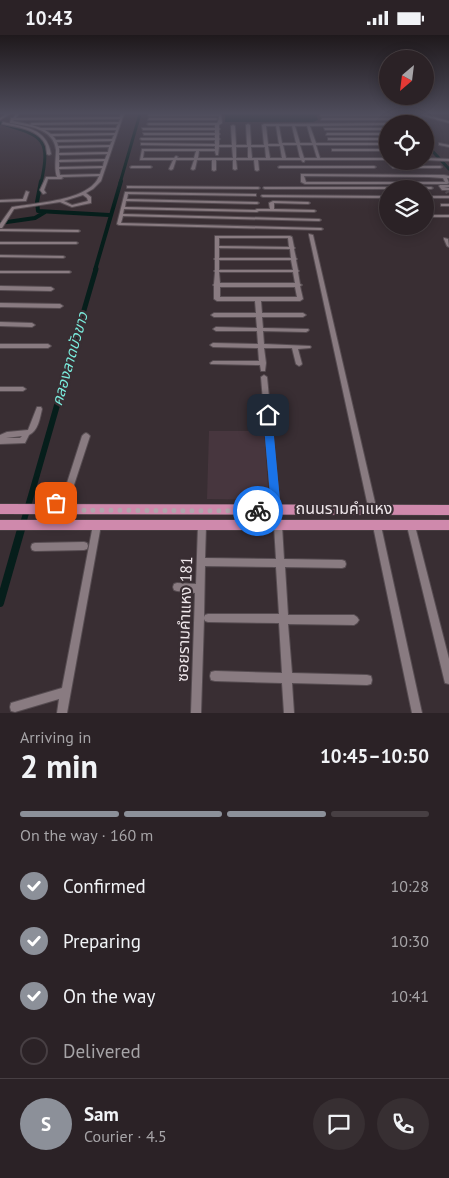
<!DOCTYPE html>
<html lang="en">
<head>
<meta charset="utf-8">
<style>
	body { margin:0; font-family:"PT Sans","Noto Sans Thai",sans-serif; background:#372f32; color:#f1f3f6; height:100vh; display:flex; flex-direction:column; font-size:19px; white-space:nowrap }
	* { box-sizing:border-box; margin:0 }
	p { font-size:16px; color:#a6a4a7 }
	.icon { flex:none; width:28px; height:28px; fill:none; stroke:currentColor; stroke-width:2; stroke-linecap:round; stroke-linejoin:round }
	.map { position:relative; height:678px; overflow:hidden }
	.sheet { display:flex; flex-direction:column; background:#2b2226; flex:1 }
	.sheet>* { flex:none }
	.needle { width:32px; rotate:208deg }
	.tools { position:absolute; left:379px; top:15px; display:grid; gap:10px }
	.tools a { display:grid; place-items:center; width:55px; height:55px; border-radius:50%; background:#2b2226; box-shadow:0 2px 12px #0003,0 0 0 1px #473f43; font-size:25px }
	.pin { position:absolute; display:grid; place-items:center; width:42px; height:42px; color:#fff; margin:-21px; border-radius:10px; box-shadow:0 2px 8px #0006 }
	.courier { position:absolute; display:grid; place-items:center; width:50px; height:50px; margin:-25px; border:4px solid #1a73e8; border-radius:50%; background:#fff; color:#222; box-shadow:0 1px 6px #0007 }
	.head em { font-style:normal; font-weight:700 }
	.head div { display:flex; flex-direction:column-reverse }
	.head { display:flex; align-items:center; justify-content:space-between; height:85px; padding:0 20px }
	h1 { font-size:32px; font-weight:700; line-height:38px }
	.bar { display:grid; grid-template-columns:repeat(4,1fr); gap:8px 5px; align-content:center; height:60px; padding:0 20px }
	.bar i { height:6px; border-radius:4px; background:#473f43 }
	.bar .current { background:#8c9099 }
	.bar p { grid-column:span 4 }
	.line { display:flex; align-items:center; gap:12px; padding:0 20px; border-top:1px solid #473f43 }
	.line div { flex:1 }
	.round { display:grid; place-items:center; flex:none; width:52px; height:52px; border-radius:26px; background:#372f32 }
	ol { padding:0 20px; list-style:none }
	li { display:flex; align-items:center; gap:15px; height:55px }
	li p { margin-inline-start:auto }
	li .icon { padding:5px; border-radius:50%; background:#8c9099; color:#fff; stroke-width:4 }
	li:last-child { color:#a6a4a7 }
	li i { width:28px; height:28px; border:2px solid #473f43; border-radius:50% }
	.status { display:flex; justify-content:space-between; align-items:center; height:35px; padding:0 25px; background:#2b2226; direction:ltr }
	.status svg { height:14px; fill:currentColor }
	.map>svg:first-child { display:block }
	.built { fill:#47363e }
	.water { fill:#061e1b }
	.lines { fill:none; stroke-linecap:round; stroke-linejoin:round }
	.canal-far4 { stroke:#061e1b; stroke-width:3 }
	.canal-far3 { stroke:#061e1b; stroke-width:4 }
	.canal-far2 { stroke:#061e1b; stroke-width:5 }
	.canal-far1 { stroke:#061e1b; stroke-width:6 }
	.canal { stroke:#061e1b; stroke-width:8 }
	.minor-tunnel { stroke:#544a4f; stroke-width:4.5; stroke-dasharray:4.5 2; stroke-linecap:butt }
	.minor-casing { stroke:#564c51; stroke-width:2 }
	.primary-casing { stroke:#564c51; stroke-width:1 }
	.minor { fill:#897b81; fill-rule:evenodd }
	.primary { fill:#cf89ac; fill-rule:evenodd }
	.route { fill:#1a73e8 }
	.done { stroke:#afa6ab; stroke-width:5; stroke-dasharray:0 9 }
	.labels { text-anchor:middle; stroke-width:4.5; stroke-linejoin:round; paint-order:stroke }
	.water-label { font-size:15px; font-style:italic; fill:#7aebdc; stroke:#392e33 }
	.near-street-label { font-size:16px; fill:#efe7eb; stroke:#392e33 }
</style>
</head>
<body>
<div class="status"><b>10:43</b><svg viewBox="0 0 49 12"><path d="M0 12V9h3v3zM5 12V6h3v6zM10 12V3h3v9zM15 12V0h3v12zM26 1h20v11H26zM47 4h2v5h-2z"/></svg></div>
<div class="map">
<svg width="449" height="678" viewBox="0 0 449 678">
	<rect width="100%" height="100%" fill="#392e33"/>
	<path class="built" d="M209,396H264L269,465L207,464Z"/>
	<path class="water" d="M225,79H316L318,85L313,87H225Z"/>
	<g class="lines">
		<path class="canal-far4" d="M404,79L412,89
			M0,88C40,101 52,100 41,148
			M425,108L449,134
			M120,148L140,79"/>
		<path class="canal-far3" d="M41,146L37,167L38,176L109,180
			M0,188L35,183L45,177
			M95,235L121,146"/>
		<path class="canal-far2" d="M63,347L96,234"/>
		<path class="canal-far1" d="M22,492L64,346"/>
		<path class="canal" d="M0,568L22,491"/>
		<path class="minor-tunnel" d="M447,156L448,158"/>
		<defs>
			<path id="minor" d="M6,79H10L0,85V83Z
				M16,79H19L16,83L120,82L121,79H124L101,146L93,154L86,158L91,162V168L72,172L60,167L14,174L2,193H0V189L12,172C34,168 90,166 99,141L62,142L63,143L61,144H48L44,155L46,158L43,159L40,155L46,142H57C54,134 56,123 56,115C54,93 27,91 10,88L11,83H13ZM120,84L119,87L32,88L30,89L32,90L118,89L116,93H41L32,90L13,86L14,85ZM45,95H116L115,98L51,99ZM114,100L112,104L56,105L53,101ZM112,106L110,110L58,111L57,107ZM109,112L108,117L59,118V113ZM107,119L105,124L59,125V120ZM104,126L103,131L59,132V127ZM102,133L100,139L60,140L59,134ZM83,160L87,163L88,166L72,170L64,166Z
				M148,79H221L222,88L219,90V93L220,94L219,95V98L220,99L219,100V103L220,104L219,105V110H232L231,91L233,90L235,91L236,110H247L246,90L248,89L250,90L251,110H264L262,90L264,89L388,88L389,89H388V90L310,91L316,108H388V110H316L320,123H388V126H390L394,131H440L442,132L440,133H393L386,126L387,125H305L304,127H303L301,125H258L259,135L257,136L255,135L254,125H236L237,134L235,135L233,134V125H216V135L214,136L212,135V125H197L195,134L193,135L191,134L194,125H176L173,134L171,135L169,134L173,125H140L142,114H215V111L142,110H141V108L215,109V105H142L140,104L141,103H215V100H144L143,98H215V95H143L142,93H215V90H149L147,89L149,88H217L218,87L219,81H149L148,80ZM266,91H276L279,109H268ZM279,91H292L296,108H282ZM295,91H307L312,108H300ZM283,110H297L300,123H286ZM300,110H313L317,123H304ZM268,111H280L282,123H270ZM219,112H232L233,123H198L199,116H215L216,120H218ZM236,112H248V123H236ZM251,112H265L266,123H252ZM144,116H196L194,123H177L178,122L176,121L174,123H143Z
				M320,79H400V80L399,81H321L320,80Z
				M416,79H422L449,86V88Z
				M149,83H216L218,84L216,85H148Z
				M322,83H401L403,84L401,85H321Z
				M3,87C25,92 47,93 51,119L49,120L47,119C47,118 46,111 46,111C40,94 16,92 2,89Z
				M324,93H388V95H325Z
				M327,98H388V100H326Z
				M328,103H388V105H328Z
				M439,108L449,110V112L439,110Z
				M425,113H427L428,114L425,115Z
				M332,114H388V116H332Z
				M425,123L449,124V126L425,125Z
				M132,131H150L152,132L150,133H131L130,132Z
				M280,131H374L376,132L374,133H279L278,132Z
				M301,139L444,140L449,141V143H447L449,148L447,149H305L301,147ZM304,141L429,142L443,143L445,147H306Z
				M440,150H449V152H444L449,153V155H442L439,151Z
				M127,151L258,152L260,153L258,154L128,153H127Z
				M264,152H431L433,153L431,154H265L263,153Z
				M26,156L29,157L26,166L0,167V165L23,164Z
				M125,157L255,159H256V161L128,159L127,164L257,167L259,168L257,169L126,166L125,172L255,175L257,174H270L269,168L273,166L308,167L310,168L308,169L274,168V174L314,175L316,176L314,177L259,176L257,177L124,174L123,179L319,184L321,185L319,186L123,181L121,188L321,193L323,194L321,195L119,190L117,189Z
				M262,160L388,161V163L263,162L261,161Z
				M425,161H449V163H425Z
				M441,169H449V171H441Z
				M425,180H449V182H425Z
				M0,194L78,195L80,196L78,197L0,196Z
				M309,199L313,200L377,476L376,478L373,479L370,478L369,476L309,200Z
				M215,201H290L292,202L294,212L295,213L294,214L296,223L297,224L296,225L298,235L299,236L298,237L300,249L302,250L300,251L303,264L300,266H261L262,278H303L306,280L303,282H262L263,293L308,294L309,295L308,296L306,297L263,296L264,309L310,311L311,312L310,313L298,314L302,329L301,330L299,331L296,329L292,313H264L266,328L265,336H261L260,330L211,329L210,328L213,326H259L258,313L213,312L210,310L213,308L258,309L257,296H216L213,294L216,292L257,293L256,282H214L211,280L214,278H256L255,266H217L214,264V251L213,250L214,249L215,237L214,236L215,235V225L214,224L215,223ZM219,203H288L289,212L219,211ZM219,213L290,214L291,223H219ZM219,225H291L293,235H219ZM219,237H293L295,248H220ZM220,252H295L297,262H220Z
				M444,203L448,204L449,212L447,211L444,204Z
				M0,207H76L78,208L76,209H0Z
				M0,220L63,221L65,222L63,223L0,222Z
				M0,236H69L71,237L69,238H0Z
				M0,251L51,252L54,254L51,256L0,255Z
				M0,268L60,269L63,271L60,273L0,272Z
				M0,287L32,288L35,290L32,292L0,291Z
				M0,309H48L51,311L48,313H0Z
				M264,340L267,342L280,476L279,478L276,479L273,478L272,476L261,342Z
				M0,352H23L26,354L23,356H0Z
				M37,372H41L42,374C40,383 38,396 29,400L25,408L0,409V400L7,397L28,395ZM22,401L20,403H6Z
				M86,398L88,399L90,401L73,453L72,455L62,464L58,477L55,478L52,477L51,475L55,460L66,451L82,401L84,399Z
				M97,487L100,488L101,490L67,678H57L59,664L15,677L11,676L10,672L11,668L62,653L93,490L94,488Z
				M202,488L205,489L206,491L205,523L276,524L274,491L275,489L278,488L281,489L282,491L284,524L342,525L345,526L346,529L345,532L342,533L285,532L288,580H354L357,582L359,585L357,588L354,590L288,589L292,638L367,640L371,641L372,645L371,649L367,650L292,648L294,678H284L282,648L215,646L211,645L210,641L211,637L215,636L282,638L279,588L208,587L205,586L204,584L201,678H191L195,558L177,556L174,555L173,552L174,549L177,548L196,549L198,491L199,489ZM205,531L276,532L279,579H208L205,580L204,582Z
				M377,488L380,489L381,491L422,678H412L373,491L374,489Z
				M411,488L414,489L415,491L449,624V649L445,648L444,644L407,491L408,489Z
				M84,507L87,508L88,511L87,514L84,515L35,516L32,515L31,512L32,509L35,508Z"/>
			<path id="primary" d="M0,469L449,470V480L0,479Z
				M0,485H449V495H0Z"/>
		</defs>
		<use href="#minor" class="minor-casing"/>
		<use href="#primary" class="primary-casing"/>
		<use href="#minor" class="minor"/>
		<use href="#primary" class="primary"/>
	</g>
	<linearGradient id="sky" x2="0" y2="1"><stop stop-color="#1f191c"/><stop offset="0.45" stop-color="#4e4c5b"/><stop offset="1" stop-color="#4e4c5b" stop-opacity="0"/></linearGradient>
	<rect width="449" height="174" fill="url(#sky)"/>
	<path class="route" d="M268,377L272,380L281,476C276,482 258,482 253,476L258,471H271L263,380Z"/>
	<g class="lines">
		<path class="done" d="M56,468L55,475L258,476"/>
	</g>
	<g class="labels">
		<g class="water-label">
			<text transform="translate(70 324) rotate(-74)" y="5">คลองลาดบัวขาว</text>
		</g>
		<g class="near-street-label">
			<text x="344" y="479">ถนนรามคำแหง</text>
			<text transform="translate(184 584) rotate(-88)" y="6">ซอยรามคำแหง 181</text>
		</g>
	</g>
</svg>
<div class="tools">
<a><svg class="needle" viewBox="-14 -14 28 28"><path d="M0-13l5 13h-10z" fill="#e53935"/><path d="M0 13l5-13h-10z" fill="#a6a4a7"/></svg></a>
<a><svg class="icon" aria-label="locate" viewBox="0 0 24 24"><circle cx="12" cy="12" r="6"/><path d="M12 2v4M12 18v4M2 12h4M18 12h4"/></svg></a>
<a><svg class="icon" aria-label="layers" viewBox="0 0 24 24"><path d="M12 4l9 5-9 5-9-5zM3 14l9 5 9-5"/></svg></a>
</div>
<div class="pin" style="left:56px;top:468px;background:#ea580c"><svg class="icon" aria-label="bag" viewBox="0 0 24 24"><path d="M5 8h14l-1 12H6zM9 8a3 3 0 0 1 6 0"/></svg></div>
<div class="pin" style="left:268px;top:380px;background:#1f2937"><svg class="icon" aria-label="home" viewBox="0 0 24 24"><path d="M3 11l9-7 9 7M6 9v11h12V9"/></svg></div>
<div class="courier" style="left:258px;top:476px"><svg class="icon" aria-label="bike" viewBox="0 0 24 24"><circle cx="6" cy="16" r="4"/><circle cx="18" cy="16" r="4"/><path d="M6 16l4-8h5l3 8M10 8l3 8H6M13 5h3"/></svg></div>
</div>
<section class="sheet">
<div class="head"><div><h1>2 min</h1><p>Arriving in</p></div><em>10:45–10:50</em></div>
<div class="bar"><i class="current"></i><i class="current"></i><i class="current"></i><i></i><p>On the way · 160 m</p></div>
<ol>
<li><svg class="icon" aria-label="check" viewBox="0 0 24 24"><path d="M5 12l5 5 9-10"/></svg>Confirmed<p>10:28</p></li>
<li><svg class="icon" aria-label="check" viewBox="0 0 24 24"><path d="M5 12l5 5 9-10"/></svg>Preparing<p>10:30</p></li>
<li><svg class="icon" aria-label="check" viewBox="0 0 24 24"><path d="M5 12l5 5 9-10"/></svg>On the way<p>10:41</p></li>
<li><i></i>Delivered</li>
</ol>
<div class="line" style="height:90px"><b class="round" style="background:#8c9099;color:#fff">S</b><div><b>Sam</b><p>Courier · 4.5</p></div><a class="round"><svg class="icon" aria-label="chat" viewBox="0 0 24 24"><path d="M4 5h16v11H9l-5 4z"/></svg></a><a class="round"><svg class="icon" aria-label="phone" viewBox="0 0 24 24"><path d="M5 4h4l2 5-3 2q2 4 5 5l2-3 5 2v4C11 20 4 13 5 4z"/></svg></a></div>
</section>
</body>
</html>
